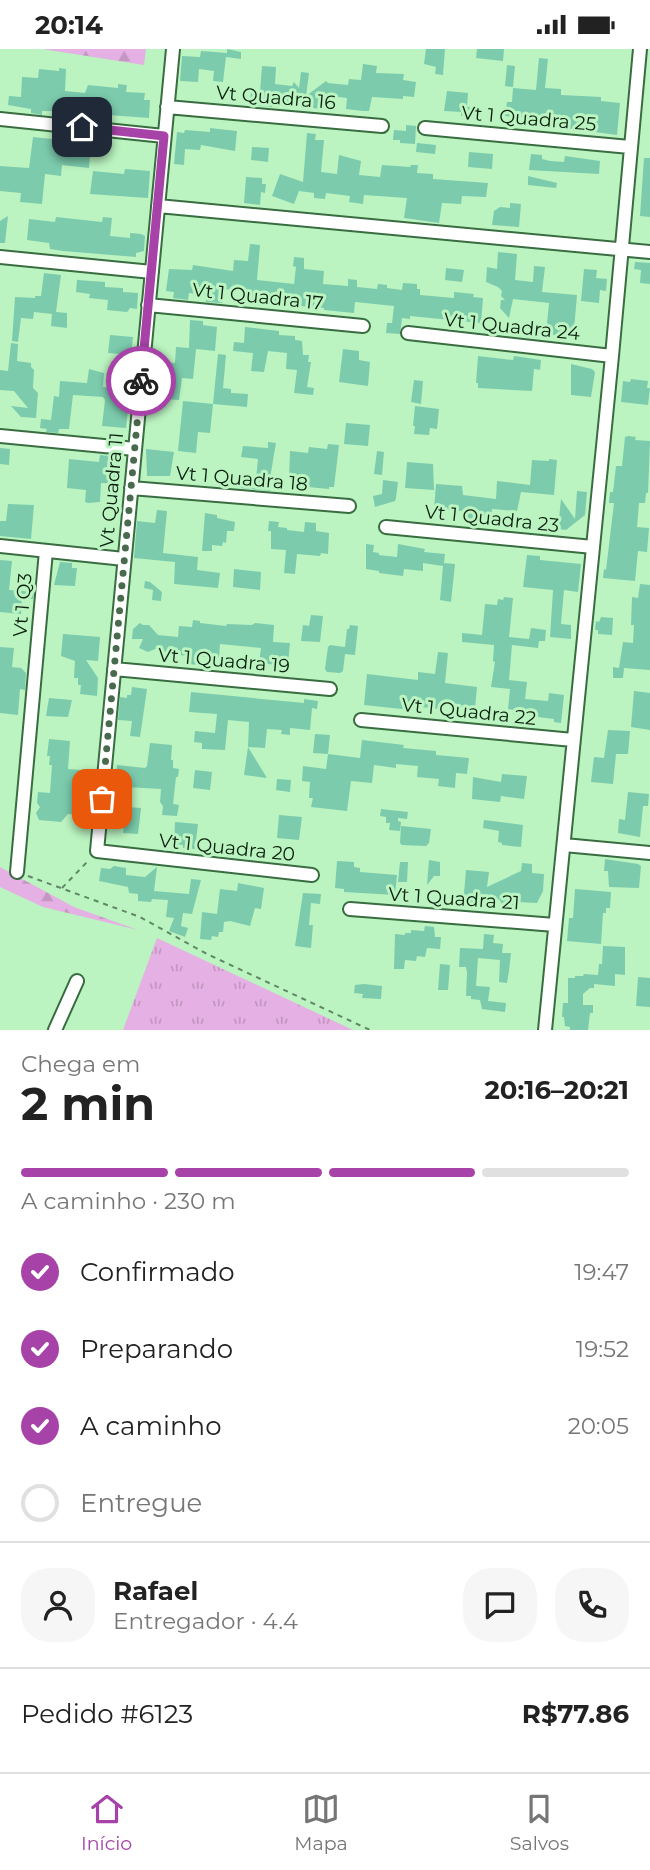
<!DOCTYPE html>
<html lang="pt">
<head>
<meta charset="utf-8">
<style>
	body { margin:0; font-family:Montserrat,sans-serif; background:#f6f6f6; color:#222; height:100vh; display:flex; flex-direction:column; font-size:26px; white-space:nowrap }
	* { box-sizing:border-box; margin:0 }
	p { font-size:23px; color:#767676 }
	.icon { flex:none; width:38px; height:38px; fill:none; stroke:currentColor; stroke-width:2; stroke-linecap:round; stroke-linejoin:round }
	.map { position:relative; height:981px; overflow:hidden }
	.drawer { display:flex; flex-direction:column; background:#fff; flex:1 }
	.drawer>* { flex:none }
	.pin { position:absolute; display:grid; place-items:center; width:60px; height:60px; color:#fff; margin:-30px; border-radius:14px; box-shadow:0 4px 10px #0006 }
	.courier { position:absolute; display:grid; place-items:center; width:70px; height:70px; margin:-35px; border:5px solid #a743a8; border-radius:50%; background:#fff; color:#222; box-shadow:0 2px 9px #0007 }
	.overview em { font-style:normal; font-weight:700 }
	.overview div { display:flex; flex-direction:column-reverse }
	.overview { display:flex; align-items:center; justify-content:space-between; height:119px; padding:0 21px }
	h1 { font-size:46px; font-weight:700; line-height:52px }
	.bar { display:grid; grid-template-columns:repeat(4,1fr); gap:10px 7px; align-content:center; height:84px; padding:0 21px }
	.bar i { height:9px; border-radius:5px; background:#e0e0e0 }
	.bar .active { background:#a743a8 }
	.bar p { grid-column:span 4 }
	.line { display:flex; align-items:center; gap:18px; padding:0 21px; border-top:2px solid #e0e0e0 }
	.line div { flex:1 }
	.round { display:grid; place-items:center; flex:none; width:74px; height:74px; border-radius:28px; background:#f6f6f6 }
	ol { padding:0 21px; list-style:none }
	li { display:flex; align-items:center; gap:21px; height:77px }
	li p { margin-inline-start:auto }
	li .icon { padding:7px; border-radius:50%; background:#a743a8; color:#fff; stroke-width:4 }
	li:last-child { color:#767676 }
	li i { width:38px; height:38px; border:4px solid #e0e0e0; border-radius:50% }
	.status { display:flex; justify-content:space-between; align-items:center; height:49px; padding:0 35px; background:#fff; direction:ltr }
	.status svg { height:19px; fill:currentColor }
	.tab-bar { display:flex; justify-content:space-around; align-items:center; height:98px; border-top:2px solid #e0e0e0; background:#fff; font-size:19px; color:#767676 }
	.tab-bar a { display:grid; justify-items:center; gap:4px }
	.tab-bar .active { color:#a743a8 }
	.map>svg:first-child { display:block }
	.grass { fill:url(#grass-tufts) }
	.forest { fill:url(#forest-firs) }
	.building { fill:#7ccbad }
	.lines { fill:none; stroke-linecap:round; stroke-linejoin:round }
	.minor-casing { stroke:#396d41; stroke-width:16 }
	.path { stroke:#618866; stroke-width:2; stroke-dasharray:5 5; stroke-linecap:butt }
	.minor { stroke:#fff; stroke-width:12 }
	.done { stroke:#496b4d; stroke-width:7; stroke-dasharray:0 12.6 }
	.route { stroke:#a743a8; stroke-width:9 }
	.labels { text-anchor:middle; stroke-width:6; stroke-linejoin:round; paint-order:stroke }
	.street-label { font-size:19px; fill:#0c210f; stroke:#bbf4c1 }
</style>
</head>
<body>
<div class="status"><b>20:14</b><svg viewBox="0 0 49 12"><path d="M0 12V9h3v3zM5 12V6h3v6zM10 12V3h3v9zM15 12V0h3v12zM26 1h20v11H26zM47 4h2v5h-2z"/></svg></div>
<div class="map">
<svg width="650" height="981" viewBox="0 0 650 981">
	<defs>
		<pattern id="grass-tufts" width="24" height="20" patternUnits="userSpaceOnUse" patternTransform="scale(1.75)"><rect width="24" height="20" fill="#e5b0e3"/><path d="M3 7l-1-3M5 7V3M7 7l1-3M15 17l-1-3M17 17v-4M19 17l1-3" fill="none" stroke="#c397c2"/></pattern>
		<pattern id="forest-firs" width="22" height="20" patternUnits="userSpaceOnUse" patternTransform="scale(1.75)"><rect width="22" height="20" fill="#e5b0e3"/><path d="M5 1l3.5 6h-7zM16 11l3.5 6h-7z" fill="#c397c2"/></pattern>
	</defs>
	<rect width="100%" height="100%" fill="#bbf4c1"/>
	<path class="grass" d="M157,889L353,981H123Z"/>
	<path class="forest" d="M42,0H146L144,16Z
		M0,818L74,858L138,881L43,858L0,838Z"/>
	<path class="building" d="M227,0L241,3V10L226,8L223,33L213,32L214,22L199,20L198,33L180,32L182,7L200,8L201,2L227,4Z
		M426,0H445L443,26L435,25L436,18L424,15Z
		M477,0H504L503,12L476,9Z
		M539,9L548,10L545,39L561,40V46L601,48V52L620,54L617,86L565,79V72L505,67L507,53H512L513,39L536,41Z
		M363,15L377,17L376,24L404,25L403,31L416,33L414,48L403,47V50L372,48L369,62H363L346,60L347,49L329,47L328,61L298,57V59L273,55L272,58L250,56L251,42L260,43L262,17L276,18L275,35L292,37L294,33L299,39L301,23L309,24L306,47L326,32L328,34L348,36L349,30L361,31Z
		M507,16L515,17L513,38L505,37Z
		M59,19L66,20L65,42L85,44L88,36L118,39V35L127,36L126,43L145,44L144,51H150L149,69L81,64V60L63,57L53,62H42V66L31,64V60L8,56L9,47L21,48L22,28L38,29L39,20L59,22Z
		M447,42L468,44L467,58H470L469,67H461V63L444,62Z
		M406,76L416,77L415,95L400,94V91H393L394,81L406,82Z
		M210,79L237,82L235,102L201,96L200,101L185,100L184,116L174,115L177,83L184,84L185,81L210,83Z
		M307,84L316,85L315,91H324L321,123L337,125L339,106L361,112L359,126L380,128L382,116L410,118L411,116H418L417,124L433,125V130L488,134L486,148L462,147L461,155L442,154L439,174L404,169L407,149L364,146L363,155L349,153L350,147L326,144L325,150L314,149V144L299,142L294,155L272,147L280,125L303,133Z
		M33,88L91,94L89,119L62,116L61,127L45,125L42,155L20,153L21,144L0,142V117L29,119Z
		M417,94L436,96L435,105L416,103Z
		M252,98L269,99L268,113L251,111Z
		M469,103L493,105L492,120L468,118Z
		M531,105L542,106V110L550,112L564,113L565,107L600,112L599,125L529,121Z
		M644,109H650V168L640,167Z
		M125,120L150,122L148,149L90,145L93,122L124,125Z
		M528,127L557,134L556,139L528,136Z
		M246,128L262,129V135H266L265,144L261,143L260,156L244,154Z
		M510,154L521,155L519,178L492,176L494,162L500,158L510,159Z
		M8,167L5,194H0V172Z
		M56,168L102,173L103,168L112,169L110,187L130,189V184L141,185L145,187L144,202L136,204V208L63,202L50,200L49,194L27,191L29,170L55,173Z
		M250,195L260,196L257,231L294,235L296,218L293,217L294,208L304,209V220L324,222L323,235L348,237V230L357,231V238L377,240L378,235L387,236V239L402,241L403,234L417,235V240H420V246L454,249V243L474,245L473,248L483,249L481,274L410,267V270L402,269L400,285L386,284L387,274H392L394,257L355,253L354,264L324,261V259L241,252L242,242L224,240L222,254L206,253V246L189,244L188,251L173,249L174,243L166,242L169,220L192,221L193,216L233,222L234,211L248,212Z
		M498,203L517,205L515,231L533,233L534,217L545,218L542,243L577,246L574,281H570V288L546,285L549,254L513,250L509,269L500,259L501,251H505L501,247L502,242L498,238L486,233L487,218L497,220Z
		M635,213L650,214V235L640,234L641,221L634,220Z
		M446,219L464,221L462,233L445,231Z
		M584,220L597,221L596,229L607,230L606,242L600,241L599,254L581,252Z
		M44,224L61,226L56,263L67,264V279L51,277L52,265L34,263L33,270L21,269L18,293L12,292L15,248L35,249V247H41Z
		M77,231L105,233V238L123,239V243L138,244L137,260L130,259L127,263L107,261L108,251L89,249L90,245L76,243Z
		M190,271L203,272V276L217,278L215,302L196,300L193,330L182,329L179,351L165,350L167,337L160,336L161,332H154L155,319H163V313L175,314L176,298L189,299Z
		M245,278L279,282V286L295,287V291L302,292L303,306H309L308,313H311L307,338L314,339L313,346L294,344L297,321L286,320L287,304L268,302L264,323L251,322L253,304L233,302L234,293L244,294Z
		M110,286L133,288L131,306L108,304Z
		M11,294L18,295L17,312L31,314V318L34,321L33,339L38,344L36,369L21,368L11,357L28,359L14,342L0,341V321L8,322Z
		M343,300L359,302V311L370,313L368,337L339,333Z
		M218,305L226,306L223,339L231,340V344L248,345L247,358L213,355L210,384L198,383L196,404L178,402L183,352L213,355Z
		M478,307L513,311L514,307L541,311L540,321L534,320L532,342L478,339V334H476Z
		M571,315L592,320L595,323L591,348L571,346Z
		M89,320L104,324L103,338L113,339V344H121L120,351L129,352L126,379L102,377L105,351L103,348L73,346L69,380H59L58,384L46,383L47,380L40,379L41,370L51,371L54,347L59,348L60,332L87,334Z
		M631,330L648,332L647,339H650L648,356L621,353L623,332L630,333Z
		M414,331L423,332L421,355L411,353Z
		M415,357L439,360L437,380L430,379L429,386L414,385L415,377H413Z
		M346,374L370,376L368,397L344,395Z
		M628,387L636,388L635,391L650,392L648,444H646L645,454H639L637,478L649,479L647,503L638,502L635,532L603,529L604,520L606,521L614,454H609L610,443H613L616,417H622L625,388Z
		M268,393L276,394L269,435H271L270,442L240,439L241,429L256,430L258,410L241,408L243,397L268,399Z
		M328,395L339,396L334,438H329V440L308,438V433L289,431L290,402L308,404L309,398L327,400Z
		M0,399L10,400L9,416L0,415Z
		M146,400L174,403L170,427H147Z
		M377,402L384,403L382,426L374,425Z
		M100,406L121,408L120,435L101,434L100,453L88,454L85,453L86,441L67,439L69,410L99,413Z
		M549,410L557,411L554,446L521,443L517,462L492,460L491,468L480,467L479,472L462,470L463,462L434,460L436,435L462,437L463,446L496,450L497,432L530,436L532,411L549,412Z
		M407,413L433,415L434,441L405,439Z
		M383,431L398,433L396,449L395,452L375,458L373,447L382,445Z
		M577,442L587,443L585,466L566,481L558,480L561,450L575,470Z
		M8,455L34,456L31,490L0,487V472H6Z
		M157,461L167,462L163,504L198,508L197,521L220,524L218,539L174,535L175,513L134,509L137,472L155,474Z
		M205,464L217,466V469L235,473L234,482H227L226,494L223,493L222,497L212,496V502H202Z
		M269,472L279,473L278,478L287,479V481L304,483L305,473L316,474V482L329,484L328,505L321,504L320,507L297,505L295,525L284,524L286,501L271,500V482H268Z
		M366,495L374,496L373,503L379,504V506L397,508L398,495L425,500L424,503L445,505L444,514L455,515L451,553L440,551L443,517L423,514V522L404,520L403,527L379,524V522L366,520Z
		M527,506L540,507V511L581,515L578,543L564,541L561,575L571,576V590L550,588L553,541L523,538Z
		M0,511L12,512L9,541L34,543L33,550L22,549L21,565L0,563Z
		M60,513L72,514V519H77L75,537L54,536Z
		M234,520L261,523L260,541L233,538Z
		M145,532L150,533L162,543L161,552L152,551L153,541L144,539Z
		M640,535L650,536V621L624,619L623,629H613V618L619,619L623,593L633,594L634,576H631L632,548L638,549Z
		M504,548L513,549L509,588L529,590L531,579L546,581L545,592H539L538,599L512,596L509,631L527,633L525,650L548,652L549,644L564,646L561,674L554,673V670L513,665L514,661L508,660L510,640L491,638L495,613L493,612L494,596L462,593V584L482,586L485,555L497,556L498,550L503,551Z
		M311,566L323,567L320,593L301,592L303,576L309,577Z
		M601,568L613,569L612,586L598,585V581H595L596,572L599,573Z
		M193,571L200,572V574L226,577L227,575L252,576L255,574L274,576L273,593L290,594L288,615L277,613V616L259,614L261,599L220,595L219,609L200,607V616L188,615L189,607L169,605V611L159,610L160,598L148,603L139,599L143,590H132L133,580L140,574L143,576H149L158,586L178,588L179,577L192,578Z
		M350,576L358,577L355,606L345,605L343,622L340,624L327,623L325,620L328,598L330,596L345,598L347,580H349Z
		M63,585L100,588L98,612L86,611L98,629L97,647L80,645L81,636H78V629H74L75,612L61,607Z
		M0,598L14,599L12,618L21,619L26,624L25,641L20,640L18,666L0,664Z
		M438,603L448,604L445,634L477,638L475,660L441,656L440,660L411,657V661L364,656L367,625L418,631V623L435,625Z
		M132,638L147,640L140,688L130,687L132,672L118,671L120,648L127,649V646H131Z
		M634,642L650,644V681L631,678Z
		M191,643L304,654V650L318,652L317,660L312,659L310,681L290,679V686L281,685L282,681L267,680L265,699L248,698L249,673L228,671L225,701L202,700V694L194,693L195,682L215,684L217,665L189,663Z
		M49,649L72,651L68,668L46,667Z
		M608,681L630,682L628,705H616L613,735L591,733L594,708L604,709Z
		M315,685L330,686L328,705L360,709L362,691L404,696L403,699L436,702V706L469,709L467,725L456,724L455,739L438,737L439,730L417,728L418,717L396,715V719L374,716L372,734L351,732L347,762L311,758L313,749H309L310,733L302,732L303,717L326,720L328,705L313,704Z
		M49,690L70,692L68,720L81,721L79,745H84L82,766L68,765L61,773L39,771L36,764L40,758L37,754L38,743L50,744L52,716H49L50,707H47Z
		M150,694L172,696L171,711H173V719L179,720L178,728H176L173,755L179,756L177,767L162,766L163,757L160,753L161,740L126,738L127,733L116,730L117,716L145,719L147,717Z
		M248,698L267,729L244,726Z
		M195,721L212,723L210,741L193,739Z
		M502,725L527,727L524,750L501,747L500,753L472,750L473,728L501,733Z
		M277,730L291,731L290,743L276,741Z
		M628,743L649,745L648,757H643L640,788L618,784L619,770L625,771Z
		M127,758L141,759L138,785L123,784Z
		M381,760L408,763L407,770L398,769V772L401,773L400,782L389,781L390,774H386V768L380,767Z
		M279,766L302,768L299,791L277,789Z
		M484,771L523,776L521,798L502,796V794L498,793L499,782L483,779Z
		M175,773L198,775L195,800L183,799V796L174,795Z
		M401,777L431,780L429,794L426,797L402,796L400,794Z
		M605,810L638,815L641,817L639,839L609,838L608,822H604Z
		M429,811L440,813V827H434L427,836Z
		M337,812L354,813V818L360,819V823L397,826L395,846L344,843V840L335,839Z
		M400,813H408L407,833H398Z
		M522,814L532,815V824L544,825L543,842L537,854L517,853L516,857L502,855L499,850L481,858L463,856L466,821L489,823L487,838L521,822Z
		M114,817L126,819V826L145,828L157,818L154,842L189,845L191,830L201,831L192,865L183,864L181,877L188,879L185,888L169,882L174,869L166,868L168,851L152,850L151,853L138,852V845L129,844L128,838L99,832L101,819L110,820Z
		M238,834L264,839L261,860L255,859L250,877L230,872L224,873L223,883H219L218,888L212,887L211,891L200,890L202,863L217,865L220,840L237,842Z
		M575,840L611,843L610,859H606V864H603L601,895L567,892L569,869H573Z
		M303,844L321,845L320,855L311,854L309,876H313L311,899L295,897Z
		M425,877L434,878L435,888H441L440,900L427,899L425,908L417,907L416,912L405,911L404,920H394L395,885L405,886V884H411V881L424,882Z
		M484,885L494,886L493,894L503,895L502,904H511L509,922L507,934L499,933L500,911L478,909L476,937L490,938L488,952L506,954L505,963L482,960L480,951L471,950V947H466L467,924L466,918H459L460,899L483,900Z
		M603,897L625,898V926L615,925V937L594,935V939H590L583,945V956H593V964H590L588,981H570V978L565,977L564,968H562L563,954H568V929H575V927H583L584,925L598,926L599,915H602Z
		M440,915L450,916L448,941H438Z
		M638,928L650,929V958L636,957Z
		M364,935L382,937L381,950L362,949L363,945L354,944L355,936Z"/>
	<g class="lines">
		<defs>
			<path id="minor" d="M173,0L97,802L312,826
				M167,58L382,77
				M0,70L164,87
				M425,79L630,98
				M158,157L650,203
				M0,208L152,223
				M148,256L363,277
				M408,284L612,307
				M0,387L135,400
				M131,439L349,457
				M386,478L593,498
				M0,497L124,510
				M114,620L330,640
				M361,671L573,691
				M564,796L650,804
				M17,823L46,502
				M350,860L555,876
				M55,981L77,932
				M545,981L612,307L640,0"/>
		</defs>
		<use href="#minor" class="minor-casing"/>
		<path class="path" d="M28,827L140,868L207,905L370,981
			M62,839L89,811"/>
		<use href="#minor" class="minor"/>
	</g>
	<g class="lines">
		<path class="done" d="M102,750L141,332"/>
		<path class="route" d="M82,78L164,87L141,332"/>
	</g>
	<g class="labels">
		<g class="street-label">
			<text transform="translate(276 48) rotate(5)" y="7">Vt Quadra 16</text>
			<text transform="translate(529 69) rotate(5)" y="7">Vt 1 Quadra 25</text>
			<text transform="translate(258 247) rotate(6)" y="7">Vt 1 Quadra 17</text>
			<text transform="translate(512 277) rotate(6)" y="7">Vt 1 Quadra 24</text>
			<text transform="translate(242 429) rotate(5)" y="7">Vt 1 Quadra 18</text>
			<text transform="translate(111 441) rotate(-85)" y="7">Vt Quadra 11</text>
			<text transform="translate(492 469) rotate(6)" y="7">Vt 1 Quadra 23</text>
			<text transform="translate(22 556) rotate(-85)" y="7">Vt 1 Q3</text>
			<text transform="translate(224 611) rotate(5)" y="7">Vt 1 Quadra 19</text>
			<text transform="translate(469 662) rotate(6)" y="7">Vt 1 Quadra 22</text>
			<text transform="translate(227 798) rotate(6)" y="7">Vt 1 Quadra 20</text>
			<text transform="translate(454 849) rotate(4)" y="7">Vt 1 Quadra 21</text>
		</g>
	</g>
</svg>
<div class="pin" style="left:102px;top:750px;background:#ea580c"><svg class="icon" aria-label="bag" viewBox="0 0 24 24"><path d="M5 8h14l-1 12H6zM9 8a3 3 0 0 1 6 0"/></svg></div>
<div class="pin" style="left:82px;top:78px;background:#1f2937"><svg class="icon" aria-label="home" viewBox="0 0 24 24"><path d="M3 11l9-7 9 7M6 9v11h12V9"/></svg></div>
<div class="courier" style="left:141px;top:332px"><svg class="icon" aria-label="bike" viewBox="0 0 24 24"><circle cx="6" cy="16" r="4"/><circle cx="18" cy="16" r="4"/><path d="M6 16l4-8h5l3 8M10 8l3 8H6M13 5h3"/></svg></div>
</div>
<section class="drawer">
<div class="overview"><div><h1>2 min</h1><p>Chega em</p></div><em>20:16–20:21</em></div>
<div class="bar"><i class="active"></i><i class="active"></i><i class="active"></i><i></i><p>A caminho · 230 m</p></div>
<ol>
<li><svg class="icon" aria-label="check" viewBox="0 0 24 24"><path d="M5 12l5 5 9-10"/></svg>Confirmado<p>19:47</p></li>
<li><svg class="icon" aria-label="check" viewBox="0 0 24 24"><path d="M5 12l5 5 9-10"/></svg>Preparando<p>19:52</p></li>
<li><svg class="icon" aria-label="check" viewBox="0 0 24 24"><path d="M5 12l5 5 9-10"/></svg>A caminho<p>20:05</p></li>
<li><i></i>Entregue</li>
</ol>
<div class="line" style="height:126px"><a class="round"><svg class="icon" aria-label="person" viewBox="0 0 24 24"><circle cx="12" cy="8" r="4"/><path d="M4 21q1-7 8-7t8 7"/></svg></a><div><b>Rafael</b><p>Entregador · 4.4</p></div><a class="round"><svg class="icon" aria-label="chat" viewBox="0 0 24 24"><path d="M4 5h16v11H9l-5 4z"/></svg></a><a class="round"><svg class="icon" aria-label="phone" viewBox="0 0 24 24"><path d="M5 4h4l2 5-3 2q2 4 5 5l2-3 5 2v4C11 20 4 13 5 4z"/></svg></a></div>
<div class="line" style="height:91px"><div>Pedido #6123</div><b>R$77.86</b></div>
</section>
<nav class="tab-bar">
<a class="active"><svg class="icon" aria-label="home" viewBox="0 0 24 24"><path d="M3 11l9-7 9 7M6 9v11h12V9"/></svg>Início</a>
<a><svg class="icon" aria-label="map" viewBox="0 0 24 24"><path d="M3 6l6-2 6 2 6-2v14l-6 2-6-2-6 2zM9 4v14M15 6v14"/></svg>Mapa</a>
<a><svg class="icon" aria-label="saved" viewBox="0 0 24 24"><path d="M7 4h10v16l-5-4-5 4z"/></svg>Salvos</a>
</nav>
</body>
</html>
